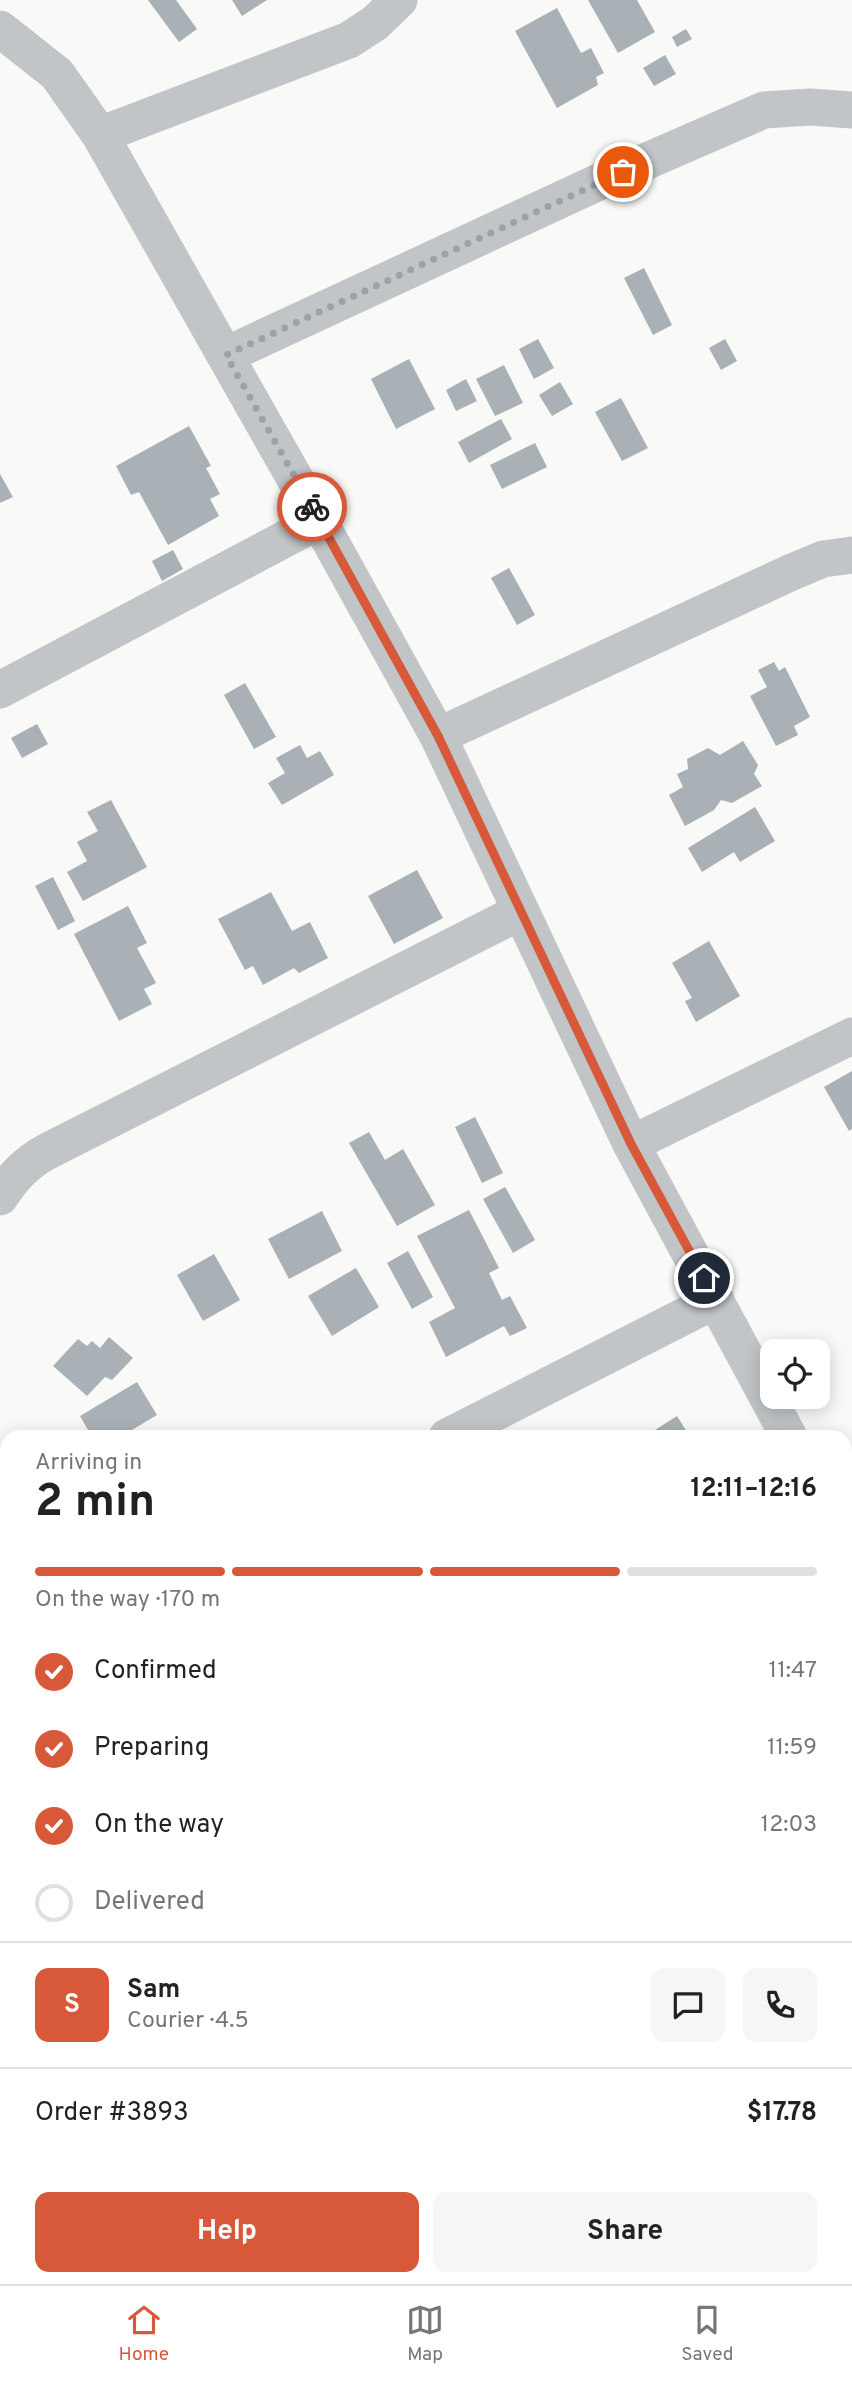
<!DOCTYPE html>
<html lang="en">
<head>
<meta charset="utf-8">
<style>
	body { margin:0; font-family:Overpass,sans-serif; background:#f6f6f6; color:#222; height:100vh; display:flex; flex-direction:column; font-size:26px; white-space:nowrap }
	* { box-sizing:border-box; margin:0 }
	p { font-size:23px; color:#767676 }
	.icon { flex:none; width:38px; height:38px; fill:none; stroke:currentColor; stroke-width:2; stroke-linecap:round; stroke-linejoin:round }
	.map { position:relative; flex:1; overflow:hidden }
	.drawer { position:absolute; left:0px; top:1430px; width:852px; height:856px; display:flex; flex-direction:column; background:#fff; border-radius:21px 21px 0 0; box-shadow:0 4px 18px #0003 }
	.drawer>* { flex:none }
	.tools { position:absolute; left:760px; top:1339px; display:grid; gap:14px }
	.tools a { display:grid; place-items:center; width:70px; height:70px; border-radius:14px; background:#fff; box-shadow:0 4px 18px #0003; font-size:35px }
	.pin { position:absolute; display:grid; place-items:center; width:60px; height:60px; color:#fff; margin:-30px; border:4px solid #fff; border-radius:50%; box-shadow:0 2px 7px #0007 }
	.courier { position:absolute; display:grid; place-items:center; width:70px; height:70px; margin:-35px; border:5px solid #d75939; border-radius:50%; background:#fff; color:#222; box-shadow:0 2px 9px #0007 }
	.head em { font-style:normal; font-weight:700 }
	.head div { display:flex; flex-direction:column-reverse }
	.head { display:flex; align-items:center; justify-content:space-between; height:119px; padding:0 35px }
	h1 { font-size:46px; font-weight:700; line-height:52px }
	.bar { display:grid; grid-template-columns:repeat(4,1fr); gap:10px 7px; align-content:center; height:84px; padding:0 35px }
	.bar i { height:9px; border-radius:5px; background:#e0e0e0 }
	.bar .current { background:#d75939 }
	.bar p { grid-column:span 4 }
	.line { display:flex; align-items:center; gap:18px; padding:0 35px; border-top:2px solid #e0e0e0 }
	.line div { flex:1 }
	.round { display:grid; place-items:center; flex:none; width:74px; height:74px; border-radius:14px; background:#f6f6f6 }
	ol { padding:0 35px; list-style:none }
	li { display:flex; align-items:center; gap:21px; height:77px }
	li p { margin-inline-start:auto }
	li .icon { padding:7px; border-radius:50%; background:#d75939; color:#fff; stroke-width:4 }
	li:last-child { color:#767676 }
	li i { width:38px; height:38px; border:4px solid #e0e0e0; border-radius:50% }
	.cta { display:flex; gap:14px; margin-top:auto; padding:14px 35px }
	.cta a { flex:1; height:80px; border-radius:14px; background:#d75939; color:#fff; font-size:28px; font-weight:700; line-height:80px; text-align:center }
	.cta a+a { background:#f6f6f6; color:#222 }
	.dock { display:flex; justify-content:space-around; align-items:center; height:98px; border-top:2px solid #e0e0e0; background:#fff; font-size:19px; color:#767676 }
	.dock a { display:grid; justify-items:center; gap:4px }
	.dock .current { color:#d75939 }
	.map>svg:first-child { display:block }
	.building { fill:#a9b0b6 }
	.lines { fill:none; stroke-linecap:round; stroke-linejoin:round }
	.minor { stroke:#c1c5c8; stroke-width:37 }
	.done { stroke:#99a4aa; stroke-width:7; stroke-dasharray:0 12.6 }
	.route { stroke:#d75939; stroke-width:9 }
</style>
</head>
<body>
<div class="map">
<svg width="852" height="2284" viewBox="0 0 852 2284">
	<rect width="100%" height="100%" fill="#f9f9f7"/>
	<path class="building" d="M148,0H176L197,29L179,42Z
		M232,0H267L242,16Z
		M588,0H637L655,32L618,53Z
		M557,8L581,53L591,48L604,73L596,77L598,85L557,108L515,31Z
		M686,29L692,39L677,47L672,37Z
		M665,55L676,74L654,86L643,68Z
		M644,268L672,325L653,335L624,278Z
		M538,339L554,368L534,379L519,349Z
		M725,339L737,361L721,370L709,348Z
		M409,359L435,409L396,429L371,379Z
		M504,365L523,403L495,416L476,379Z
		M466,379L477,401L456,411L446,390Z
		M560,382L573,404L552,416L539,395Z
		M621,398L648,448L622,461L595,412Z
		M501,419L512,439L469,463L458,442Z
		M189,426L211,466L206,468L220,494L210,499L219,516L168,545L139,492L131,495L116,466Z
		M535,443L547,467L502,489L490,465Z
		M0,474L13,497L0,503Z
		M173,550L183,569L162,581L152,561Z
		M509,568L535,615L517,625L491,578Z
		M774,662L779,671L785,667L810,717L794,726L798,735L776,746L750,696L767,687L758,670Z
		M245,683L276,737L254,749L224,695Z
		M37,724L48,744L22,758L11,738Z
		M743,741L758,765L754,774L762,786L732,803L721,800L714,810L685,826L669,795L683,787L677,774L688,769L687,759L708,748L720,755Z
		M300,745L307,758L320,751L334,775L282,805L268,783L285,773L276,758Z
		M111,800L147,867L83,901L67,872L87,861L77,842L98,831L87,812Z
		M755,807L775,841L740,862L734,852L702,872L688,848Z
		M417,870L443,918L394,944L368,896Z
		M53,877L75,921L58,930L35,886Z
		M271,892L292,931L310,922L328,958L299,973L294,968L263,985L253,966L245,970L218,919Z
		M128,906L147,943L137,948L156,983L144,989L152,1004L119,1021L74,934Z
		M709,941L740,996L696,1022L685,1001L692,998L672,963Z
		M852,1071V1129L849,1131L824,1087Z
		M475,1117L503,1173L482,1183L455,1127Z
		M369,1132L385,1160L403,1149L435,1205L397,1226L349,1143Z
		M505,1187L535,1240L513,1253L483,1199Z
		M469,1210L499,1268L489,1273L502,1300L510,1296L527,1328L510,1336L504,1326L446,1357L429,1322L455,1308L417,1236Z
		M322,1211L342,1251L289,1279L268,1239Z
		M408,1251L433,1297L412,1309L387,1263Z
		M214,1254L240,1300L203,1321L177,1275Z
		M356,1268L379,1307L332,1336L308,1296Z
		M109,1337L133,1358L112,1380L105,1377L87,1396L53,1366L78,1339L87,1346L92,1341L100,1348Z
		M137,1382L157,1415L120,1437H92L80,1416Z
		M677,1416L690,1437H644Z
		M0,1982L7,1987V2044L0,2039Z
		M7,2079V2152L0,2146V2088Z
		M137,2278H172L168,2284H141L136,2280Z"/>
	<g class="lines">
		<path class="minor" d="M0,29L57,74L100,135L319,521L438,736L631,1144L789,1437
			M100,135L349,40L375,23L399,0
			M226,355L601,181L764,110L810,107L852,110
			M0,690L319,521
			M438,736L792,572L823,559L852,555
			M631,1144L852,1036
			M0,1197C13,1177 25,1164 46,1152L520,912
			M447,1437L716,1300
			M845,1497L852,1494
			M845,1535L852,1546
			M845,1739L852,1735
			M0,1826L7,1816
			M845,2234L852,2231
			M256,2284L260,2278
			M740,2284L752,2278"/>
	</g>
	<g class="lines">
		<path class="done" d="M312,507L226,355L623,172"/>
		<path class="route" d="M312,507L438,736L631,1144L704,1278"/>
	</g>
</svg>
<div class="tools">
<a><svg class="icon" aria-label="locate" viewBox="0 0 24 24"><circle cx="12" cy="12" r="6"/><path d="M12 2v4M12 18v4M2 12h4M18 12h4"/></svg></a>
</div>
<div class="pin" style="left:623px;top:172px;background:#ea580c"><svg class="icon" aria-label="bag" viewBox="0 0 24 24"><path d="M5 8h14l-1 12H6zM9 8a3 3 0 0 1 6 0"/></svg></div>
<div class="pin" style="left:704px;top:1278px;background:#1f2937"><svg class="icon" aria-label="home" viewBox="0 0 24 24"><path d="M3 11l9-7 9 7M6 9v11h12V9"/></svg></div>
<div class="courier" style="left:312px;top:507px"><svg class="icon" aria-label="bike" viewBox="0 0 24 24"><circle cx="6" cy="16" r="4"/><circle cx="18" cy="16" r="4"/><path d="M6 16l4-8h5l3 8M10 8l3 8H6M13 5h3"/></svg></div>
<section class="drawer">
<div class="head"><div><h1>2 min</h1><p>Arriving in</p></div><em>12:11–12:16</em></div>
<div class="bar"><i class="current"></i><i class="current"></i><i class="current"></i><i></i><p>On the way · 170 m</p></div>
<ol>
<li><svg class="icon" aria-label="check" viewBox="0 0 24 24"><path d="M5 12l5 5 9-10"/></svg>Confirmed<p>11:47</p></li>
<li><svg class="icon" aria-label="check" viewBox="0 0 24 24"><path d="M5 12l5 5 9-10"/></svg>Preparing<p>11:59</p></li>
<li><svg class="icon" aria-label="check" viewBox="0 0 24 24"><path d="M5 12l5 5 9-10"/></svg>On the way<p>12:03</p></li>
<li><i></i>Delivered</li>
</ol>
<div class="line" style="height:126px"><b class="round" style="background:#d75939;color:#fff">S</b><div><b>Sam</b><p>Courier · 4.5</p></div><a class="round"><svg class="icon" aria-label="chat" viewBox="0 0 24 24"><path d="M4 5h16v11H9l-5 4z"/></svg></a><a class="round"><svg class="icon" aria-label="phone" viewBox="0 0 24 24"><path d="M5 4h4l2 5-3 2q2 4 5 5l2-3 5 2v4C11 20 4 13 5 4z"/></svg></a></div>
<div class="line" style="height:91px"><div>Order #3893</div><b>$17.78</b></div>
<div class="cta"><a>Help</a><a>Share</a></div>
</section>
</div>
<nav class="dock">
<a class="current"><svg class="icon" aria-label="home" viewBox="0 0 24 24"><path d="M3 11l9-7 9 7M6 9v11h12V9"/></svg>Home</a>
<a><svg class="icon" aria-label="map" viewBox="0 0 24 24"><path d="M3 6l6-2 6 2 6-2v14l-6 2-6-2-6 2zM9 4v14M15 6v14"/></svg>Map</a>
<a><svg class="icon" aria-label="saved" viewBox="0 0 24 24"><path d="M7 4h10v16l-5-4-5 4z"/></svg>Saved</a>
</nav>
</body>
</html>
